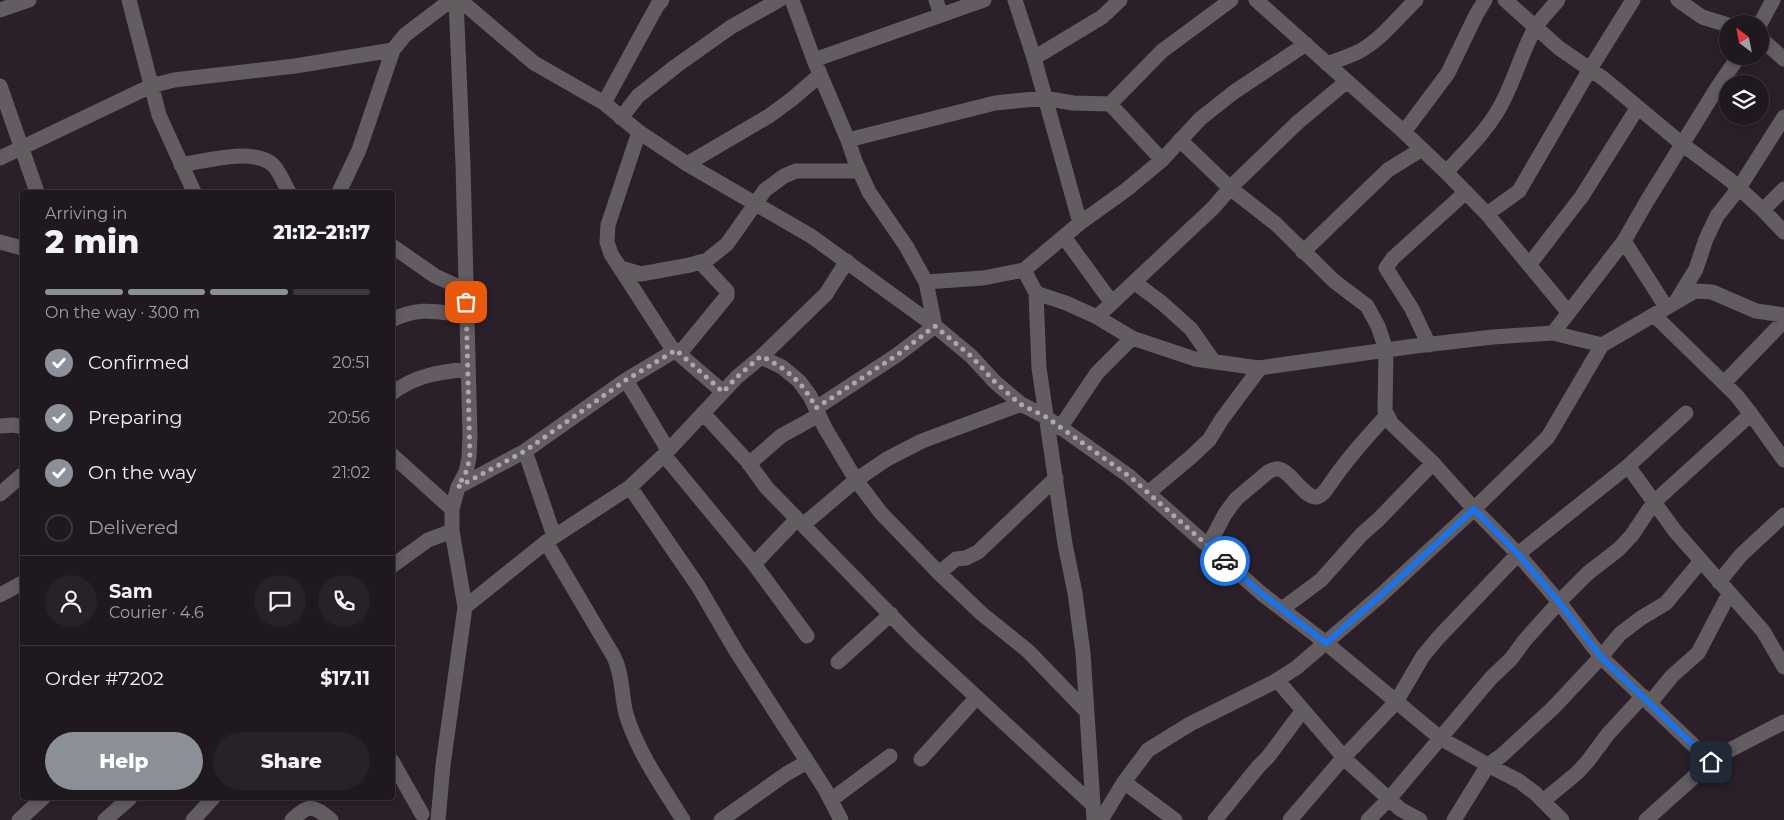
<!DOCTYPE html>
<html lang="en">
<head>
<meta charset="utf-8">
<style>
	body { margin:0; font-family:Montserrat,sans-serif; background:#282128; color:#f1f3f6; height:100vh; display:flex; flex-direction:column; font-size:19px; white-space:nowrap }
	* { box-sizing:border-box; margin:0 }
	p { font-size:16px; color:#a2a0a4 }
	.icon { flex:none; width:28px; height:28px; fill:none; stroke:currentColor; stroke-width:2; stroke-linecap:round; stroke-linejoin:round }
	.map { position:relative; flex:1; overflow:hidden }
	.drawer { position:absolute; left:20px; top:190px; width:375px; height:610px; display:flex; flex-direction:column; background:#20181f; border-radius:5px; box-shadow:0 2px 8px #0003,0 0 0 1px #3d373d }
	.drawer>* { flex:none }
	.needle { width:32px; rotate:328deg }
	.buttons { position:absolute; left:1719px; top:15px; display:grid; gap:10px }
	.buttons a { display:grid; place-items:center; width:50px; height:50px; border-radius:50%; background:#20181f; box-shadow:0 2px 8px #0003,0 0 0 1px #3d373d; font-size:25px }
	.pin { position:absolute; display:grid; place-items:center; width:42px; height:42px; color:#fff; margin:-21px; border-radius:10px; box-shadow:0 2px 8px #0006 }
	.courier { position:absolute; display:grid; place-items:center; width:50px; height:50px; margin:-25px; border:4px solid #1a73e8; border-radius:50%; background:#fff; color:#222; box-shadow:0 1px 6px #0007 }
	.overview em { font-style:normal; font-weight:800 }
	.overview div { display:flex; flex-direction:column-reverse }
	.overview { display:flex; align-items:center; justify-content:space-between; height:85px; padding:0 25px }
	h1 { font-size:32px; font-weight:800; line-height:38px }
	.bar { display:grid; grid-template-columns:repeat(4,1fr); gap:8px 5px; align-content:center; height:60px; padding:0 25px }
	.bar i { height:6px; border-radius:4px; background:#3d373d }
	.bar .selected { background:#8c9099 }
	.bar p { grid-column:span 4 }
	.line { display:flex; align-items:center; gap:12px; padding:0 25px; border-top:1px solid #3d373d }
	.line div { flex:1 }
	.round { display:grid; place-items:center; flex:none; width:52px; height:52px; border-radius:26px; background:#282128 }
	ol { padding:0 25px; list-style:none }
	li { display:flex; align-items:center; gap:15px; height:55px }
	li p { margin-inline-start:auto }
	li .icon { padding:5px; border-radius:50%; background:#8c9099; color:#fff; stroke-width:4 }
	li:last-child { color:#a2a0a4 }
	li i { width:28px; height:28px; border:2px solid #3d373d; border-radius:50% }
	.cta { display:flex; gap:10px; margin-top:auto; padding:10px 25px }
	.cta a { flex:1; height:58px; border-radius:30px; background:#8c9099; color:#fff; font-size:20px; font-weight:800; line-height:58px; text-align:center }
	.cta a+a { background:#282128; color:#f1f3f6 }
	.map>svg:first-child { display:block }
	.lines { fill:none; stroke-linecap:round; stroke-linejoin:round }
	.minor { stroke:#635d62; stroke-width:15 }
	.done { stroke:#b0a7ae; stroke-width:5; stroke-dasharray:0 9 }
	.route { stroke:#1a73e8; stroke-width:6 }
</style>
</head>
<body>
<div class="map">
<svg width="1784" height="820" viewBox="0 0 1784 820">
	<rect width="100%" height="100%" fill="#2b2029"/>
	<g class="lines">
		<path class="minor" d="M129,0L159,115L194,192
			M460,0L534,63L604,103L639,132L687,164L811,236L935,326L971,356L995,382L1021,404L1046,417L1129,476L1262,594L1326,643L1440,738L1488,765L1519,781L1535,793L1562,820
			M792,0L814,60L848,140L855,161L869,192L906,246L926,282L935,326L897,355L816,408
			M936,0L941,15
			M1015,0L1034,58L1080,223
			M1256,0L1404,132L1446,172L1487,214L1568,312
			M1505,0L1559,48L1604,79L1682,144L1730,180L1763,210L1784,232
			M1678,0L1702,17L1728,25
			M0,10L29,0
			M1760,24L1773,0
			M1760,38L1784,59
			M1034,58L1102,17L1120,0
			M814,60L984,0
			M1327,64C1338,60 1350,56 1360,51C1383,38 1398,17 1416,0
			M0,86L37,192
			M604,103L657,6L662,0
			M1110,104L1162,51L1231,0
			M621,118L638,96L676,66L731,27L779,0
			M639,132L608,225L607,242L611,254L671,347L723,392
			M1404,132L1448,73L1476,15L1485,0
			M848,140L995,103L1044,98L1073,103L1110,104L1162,160
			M1180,140L1230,188L1276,224L1334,281L1367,306L1378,326L1386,350L1385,411L1392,424L1433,463L1474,509L1518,554L1559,602L1601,657L1711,762
			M0,158L151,86L174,80L295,66L393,50
			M687,164L769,116L792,99L820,75
			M181,165C205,161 253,147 273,165C280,172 284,184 289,192
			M1446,172C1468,149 1492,126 1505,97C1516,75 1522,52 1534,30C1540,19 1550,10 1558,0
			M339,192L359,150L393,50L405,35L451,0
			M1763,210L1784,189
			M1487,214L1519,191L1590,69L1633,0
			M1064,237L1112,303
			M1624,241L1666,307
			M0,242L22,248
			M392,246L435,276L466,290
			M1303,252L1388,170L1422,149
			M1529,265L1582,196L1638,107
			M621,268L641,274L690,265L707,260L727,244L765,190L784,176L796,171H859
			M1024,270L1036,293L1039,368L1065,544L1075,593L1083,653L1094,820
			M926,282L983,278L1024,270L1080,223L1126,190L1162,160L1200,119L1234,92L1306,44
			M1134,282L1162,303L1191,329L1214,362
			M1036,293L1066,303L1097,317L1132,338L1195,359L1259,368L1415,346L1493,337L1553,333L1602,345L1695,291L1712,292L1756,311L1784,315
			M1677,300L1696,269L1706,239L1717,216L1739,188L1784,117
			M1654,315L1736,395L1751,414L1784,460
			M1097,317L1213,208L1233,185L1297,123L1346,82
			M392,320C419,306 437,312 466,315
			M1553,333L1624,241L1647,201L1717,88L1739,56
			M1429,345L1412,309L1386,268L1393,258L1466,192
			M680,353L727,296V291L700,262
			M761,357L782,367L799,381L810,396L825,428L856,480L881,513L939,573L982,614L1028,651L1086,711
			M626,380L668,450
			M1724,383L1784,321
			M392,393C416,375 440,372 468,369
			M703,413L748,462L766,487L915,640L1092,804
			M0,426L14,425L22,427
			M1060,428L1097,373L1132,338
			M525,451L554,536
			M392,455L452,509
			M664,455L754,564L807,636
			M749,464L781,436L819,415
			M1628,466L1675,531L1763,631L1784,667
			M458,487L525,451L626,380L676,350
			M630,487L698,586L736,651L825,789L841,820
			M1148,493L1191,457L1209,440L1222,419L1260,368
			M0,494L22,475
			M803,525L856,480L887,459L922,441L1021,404
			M546,542L614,657C623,676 621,694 626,714C638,753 662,786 683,820
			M1208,546L1225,514L1236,499L1268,472C1271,471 1275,468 1279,469C1291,472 1304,497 1316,497C1321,497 1327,489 1330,484C1347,459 1367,437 1387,415
			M754,564L797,519
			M392,566L428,540L452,531
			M939,573L956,559L966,558L978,552L1056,478
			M1719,582L1741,555L1784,515
			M0,595L22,583
			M465,607L546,542L630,487L664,455L737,377L761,357L826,294L847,261
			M1282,609L1321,580L1362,534L1378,520L1433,463
			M838,662L891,614
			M1277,680L1347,761L1400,809L1420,820
			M1650,703L1672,676L1698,653L1729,594
			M921,759L977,697
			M392,761L422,814
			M1124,782L1175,820
			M831,800L890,756
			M1543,801L1577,773L1588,761L1608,734L1643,696
			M19,820L43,798
			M105,820L130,798
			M193,820L213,798
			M292,820C309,804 313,805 331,820
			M438,820L443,765L465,607L452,531V509L458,487L466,472L469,458L470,436L463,165L456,0
			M721,820L786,774L807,762
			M1101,820L1124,782L1148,750L1190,724L1272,683L1296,668L1380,596L1474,509L1548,437L1602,345
			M1215,820L1258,767L1268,757L1303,710
			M1290,820L1344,757L1396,702L1423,656L1438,638L1518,554L1628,466L1686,413
			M1368,820L1389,799L1491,678L1511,659L1525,640L1559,602L1588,573L1619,549L1632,535L1654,502L1751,414
			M1454,820L1488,765L1501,756L1553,708L1601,657L1620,634L1641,618L1666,603L1701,561
			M1646,820L1705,767L1722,754L1784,722"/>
	</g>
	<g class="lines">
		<path class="done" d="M466,302L470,458L466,472L458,487L525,451L626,380L676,350L723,392L737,377L761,356C787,369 803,382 816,408L897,355L935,326L971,356L995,382L1020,404L1046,417L1129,476L1225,561"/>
		<path class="route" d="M1225,561L1262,594L1326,643L1380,596L1474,509L1518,554L1559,602L1601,657L1711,762"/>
	</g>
</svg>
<div class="buttons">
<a><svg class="needle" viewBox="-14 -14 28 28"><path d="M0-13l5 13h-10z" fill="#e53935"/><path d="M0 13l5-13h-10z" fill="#a2a0a4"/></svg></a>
<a><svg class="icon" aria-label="layers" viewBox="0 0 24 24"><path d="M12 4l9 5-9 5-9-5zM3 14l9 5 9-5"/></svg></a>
</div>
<div class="pin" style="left:466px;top:302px;background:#ea580c"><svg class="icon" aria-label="bag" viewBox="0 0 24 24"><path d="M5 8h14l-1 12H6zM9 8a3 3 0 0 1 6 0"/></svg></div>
<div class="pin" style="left:1711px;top:762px;background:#1f2937"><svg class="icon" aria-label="home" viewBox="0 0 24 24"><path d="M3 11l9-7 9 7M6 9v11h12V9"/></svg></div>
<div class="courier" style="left:1225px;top:561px"><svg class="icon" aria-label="car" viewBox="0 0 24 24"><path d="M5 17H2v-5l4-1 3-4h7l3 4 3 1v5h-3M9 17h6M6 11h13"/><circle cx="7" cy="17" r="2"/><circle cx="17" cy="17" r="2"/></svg></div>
<section class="drawer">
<div class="overview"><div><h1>2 min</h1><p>Arriving in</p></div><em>21:12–21:17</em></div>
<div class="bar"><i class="selected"></i><i class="selected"></i><i class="selected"></i><i></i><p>On the way · 300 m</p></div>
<ol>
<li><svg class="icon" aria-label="check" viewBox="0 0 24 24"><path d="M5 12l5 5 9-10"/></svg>Confirmed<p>20:51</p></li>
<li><svg class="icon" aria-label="check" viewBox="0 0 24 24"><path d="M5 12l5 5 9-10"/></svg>Preparing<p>20:56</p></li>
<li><svg class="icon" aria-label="check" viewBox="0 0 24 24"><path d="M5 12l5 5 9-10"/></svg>On the way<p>21:02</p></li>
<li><i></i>Delivered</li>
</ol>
<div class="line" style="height:90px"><a class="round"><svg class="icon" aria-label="person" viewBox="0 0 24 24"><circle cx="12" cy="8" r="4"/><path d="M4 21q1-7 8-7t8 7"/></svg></a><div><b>Sam</b><p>Courier · 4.6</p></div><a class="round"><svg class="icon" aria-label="chat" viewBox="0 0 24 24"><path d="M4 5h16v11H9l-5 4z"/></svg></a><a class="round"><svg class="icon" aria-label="phone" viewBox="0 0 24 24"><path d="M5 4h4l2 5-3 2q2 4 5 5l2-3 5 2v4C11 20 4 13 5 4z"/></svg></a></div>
<div class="line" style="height:65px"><div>Order #7202</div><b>$17.11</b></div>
<div class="cta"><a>Help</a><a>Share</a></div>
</section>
</div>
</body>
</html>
